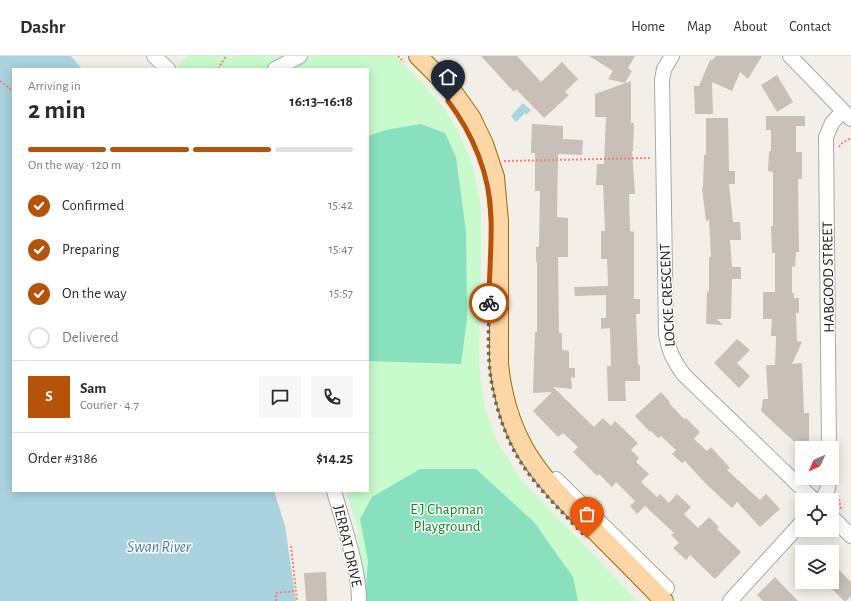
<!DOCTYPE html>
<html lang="en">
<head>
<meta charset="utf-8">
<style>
	body { margin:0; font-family:"Alegreya Sans",sans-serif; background:#f7f7f7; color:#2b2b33; height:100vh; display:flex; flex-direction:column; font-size:15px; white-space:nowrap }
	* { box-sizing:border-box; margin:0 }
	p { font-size:13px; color:#7c7c81 }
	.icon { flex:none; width:22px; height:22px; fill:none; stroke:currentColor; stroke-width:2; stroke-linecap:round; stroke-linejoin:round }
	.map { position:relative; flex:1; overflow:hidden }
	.details { position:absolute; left:12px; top:12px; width:357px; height:424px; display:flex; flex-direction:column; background:#fff; border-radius:0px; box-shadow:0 2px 10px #0003 }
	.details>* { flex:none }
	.needle { width:26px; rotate:225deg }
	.fabs { position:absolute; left:795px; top:385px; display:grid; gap:8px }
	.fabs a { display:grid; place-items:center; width:44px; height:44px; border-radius:0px; background:#fff; box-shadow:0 2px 10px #0003; font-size:20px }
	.pin { position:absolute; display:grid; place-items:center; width:34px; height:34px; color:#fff; margin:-41px -17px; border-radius:50% 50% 50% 0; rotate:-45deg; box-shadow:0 0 4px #0007 }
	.pin .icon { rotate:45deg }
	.courier { position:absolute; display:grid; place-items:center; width:40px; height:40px; margin:-20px; border:3px solid #b45309; border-radius:50%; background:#fff; color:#222; box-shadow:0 1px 5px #0007 }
	.overview em { font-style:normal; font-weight:700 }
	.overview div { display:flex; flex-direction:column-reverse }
	.overview { display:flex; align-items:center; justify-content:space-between; height:68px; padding:0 16px }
	h1 { font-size:26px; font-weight:700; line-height:30px }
	.bar { display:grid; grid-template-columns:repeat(4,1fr); gap:6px 4px; align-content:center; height:48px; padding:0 16px }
	.bar i { height:5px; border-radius:3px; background:#e1e1e2 }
	.bar .selected { background:#b45309 }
	.bar p { grid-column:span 4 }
	.line { display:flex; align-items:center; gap:10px; padding:0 16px; border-top:1px solid #e1e1e2 }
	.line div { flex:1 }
	.round { display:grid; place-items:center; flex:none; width:42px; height:42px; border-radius:0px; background:#f7f7f7 }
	ol { padding:0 16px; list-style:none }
	li { display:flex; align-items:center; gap:12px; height:44px }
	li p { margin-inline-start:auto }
	li .icon { padding:4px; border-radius:50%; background:#b45309; color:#fff; stroke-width:4 }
	li:last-child { color:#7c7c81 }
	li i { width:22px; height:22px; border:2px solid #e1e1e2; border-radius:50% }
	header { display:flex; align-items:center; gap:24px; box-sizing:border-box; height:56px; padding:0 20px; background:#fff; border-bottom:1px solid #e1e1e2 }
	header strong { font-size:19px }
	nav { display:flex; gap:22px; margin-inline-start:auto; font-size:14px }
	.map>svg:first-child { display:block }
	.park { fill:#c8facc }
	.pitch { fill:#88e0be }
	.water { fill:#aad3df }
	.building { fill:#c7bfb8 }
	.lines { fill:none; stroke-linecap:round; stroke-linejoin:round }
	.minor-casing { stroke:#a9a9a9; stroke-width:16 }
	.major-casing { stroke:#a06b00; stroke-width:20 }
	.path { stroke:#fa8072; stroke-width:2; stroke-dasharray:2 2; stroke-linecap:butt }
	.minor { stroke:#fff; stroke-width:14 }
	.major { stroke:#fcd6a4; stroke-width:18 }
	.done { stroke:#6b6a68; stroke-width:4; stroke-dasharray:0 7.2 }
	.route { stroke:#b45309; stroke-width:5 }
	.labels { text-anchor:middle; stroke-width:3; stroke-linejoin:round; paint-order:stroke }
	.street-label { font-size:15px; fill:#222; stroke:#fff }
	.park-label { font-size:15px; fill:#0c8416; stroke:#fff }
	.water-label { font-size:16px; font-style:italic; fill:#4a7aab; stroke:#fff }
</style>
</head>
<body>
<header>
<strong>Dashr</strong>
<nav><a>Home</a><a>Map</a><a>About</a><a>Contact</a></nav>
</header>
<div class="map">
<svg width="851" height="545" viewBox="0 0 851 545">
	<rect width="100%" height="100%" fill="#f2efe9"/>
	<path class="park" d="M187,0H395L421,26L442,49L458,75L473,110L481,152V201L479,310L485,352L496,383L521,424L638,545H363L358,474L346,435H368V13H175Z"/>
	<path class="pitch" d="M421,68L445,77L456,101L466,176L467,263L461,308L368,305V80L386,74Z
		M420,413H476L534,466L573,521L578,545H365L368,505L360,463L372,441Z"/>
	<path class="water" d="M0,0H71L82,13H13V435H274L285,470L296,545H0Z
		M523,47L531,54L526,59L525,57L516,66L511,60Z"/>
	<path class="building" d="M481,0H517L541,26L562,6L578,23L565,36L569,39L544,62L516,33L514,36Z
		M589,0H635L628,12L632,15L625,27L608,23L613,15Z
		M716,0H762L748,23L740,16L732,35L712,26L713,58H695L694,30H699L711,2V5Z
		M777,19L793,46L777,56L761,29Z
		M631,25V67H634L633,95H632L635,138H629L630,175L634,176V243H640V258H636L638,309H640V325H625L626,345H608L607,310H611L610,272L601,273V262H606V239L575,240L574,231L608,230L607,203H601V175H605L603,129H596L597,108H604L606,61H595V38Z
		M766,60H805V70H796V96H802V123H798L799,196H796L795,211L792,210V237H794V242H799V257H796L797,285L802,286L792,308L802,307L804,357H809V392H801L761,355L763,343H768L766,309H775L776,280H771L772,263H763V236H775V197H772L771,170H773V116L768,115L769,95H771V74H766Z
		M706,62H728L729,115H735V128H729L733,166H740L741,184H730L732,211H741V223H732L731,263H717L723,269L706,268L707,235L709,236V201H711L709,164L706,165L702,132L703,131L704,99H706Z
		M532,68L563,70V83L583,84L582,99L558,98L557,161L568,162V201H558L559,277H562V294L569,295V312H575V322L571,321L572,333L553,331L594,371L603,362L611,370L615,365L638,387L631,394L639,402L636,406L649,418L641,426L657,441L660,438L669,447L677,438L691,451L684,458L698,472L709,461L719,471L717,473L741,496L715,523L690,499L686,504L673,492L679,487L671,479L674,477L645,450L637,458L630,450L635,445L616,426L612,431L599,418L597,420L573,396L578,391L563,377L558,381L533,355L552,336L533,337L535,276H537V206H536V191H539L540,135H535V97H531Z
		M737,283L750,294L737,307L750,320L739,332L714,307Z
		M661,336L670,346L669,347L684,363L686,362L700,376L694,383L707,395L711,391L730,412L727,414L760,444L766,438L780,453L760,471L737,446L732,452L706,428L685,405L682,407L672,398L676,394L661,380L658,382L651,375L650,376L635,360Z
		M832,507L851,526V540L846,545H844L826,527L832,526Z
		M326,516L327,545H306L304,517Z
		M775,521L798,545H763L757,539Z"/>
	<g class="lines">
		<defs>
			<path id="minor" d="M154,0L168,13
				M672,0L664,13L662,24L666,278C669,296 673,304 684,319L814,444
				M790,0L851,63
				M275,13L300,0
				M829,392L826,81L832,67L843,55
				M556,423L667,532
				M334,435C343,468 359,511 359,545
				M822,444L828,432L829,422
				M832,461L851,480
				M730,545L802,466"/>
			<path id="major" d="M418,0L451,33L471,61L484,88L495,121L499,165V308C502,337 509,364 523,390C539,420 567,447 591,471C616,496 640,520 664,545"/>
		</defs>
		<use href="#minor" class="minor-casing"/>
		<use href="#major" class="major-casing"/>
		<path class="path" d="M398,0L404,6
			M218,13L226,0
			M0,25L13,35
			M839,91L842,87L851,82
			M504,105L651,102
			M837,401V413
			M838,439L841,453
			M291,490L297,545
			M276,545V537L294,535"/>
		<use href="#minor" class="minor"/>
		<use href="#major" class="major"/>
	</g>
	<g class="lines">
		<path class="done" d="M489,247C489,272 487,298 491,323C496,354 507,388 526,414C543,438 566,460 587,482"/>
		<path class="route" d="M448,45C473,78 490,119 491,161C492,190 489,219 489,247"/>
	</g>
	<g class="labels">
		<g class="street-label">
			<text transform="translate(828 221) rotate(-91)" y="5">HABGOOD STREET</text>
			<text transform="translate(667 239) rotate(-93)" y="5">LOCKE CRESCENT</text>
			<text transform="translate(348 490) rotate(77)" y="5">JERRAT DRIVE</text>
		</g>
		<g class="park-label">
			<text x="447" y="458">E J Chapman<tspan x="447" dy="17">Playground</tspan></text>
		</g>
		<g class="water-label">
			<text x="159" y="496">Swan River</text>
		</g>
	</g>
</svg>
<div class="fabs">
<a><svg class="needle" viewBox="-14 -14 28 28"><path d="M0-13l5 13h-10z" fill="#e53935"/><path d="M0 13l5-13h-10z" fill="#7c7c81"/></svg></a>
<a><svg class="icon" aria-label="locate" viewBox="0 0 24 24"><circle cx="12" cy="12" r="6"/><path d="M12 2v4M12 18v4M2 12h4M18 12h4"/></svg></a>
<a><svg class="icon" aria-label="layers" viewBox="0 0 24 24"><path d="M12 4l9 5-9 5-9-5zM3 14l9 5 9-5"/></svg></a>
</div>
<div class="pin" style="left:587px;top:482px;background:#ea580c"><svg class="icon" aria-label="bag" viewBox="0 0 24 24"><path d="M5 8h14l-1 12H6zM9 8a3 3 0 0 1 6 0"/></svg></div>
<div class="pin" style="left:448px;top:45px;background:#1f2937"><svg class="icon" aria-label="home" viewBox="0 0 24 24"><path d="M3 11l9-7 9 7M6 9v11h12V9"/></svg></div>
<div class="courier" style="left:489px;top:247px"><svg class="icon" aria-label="bike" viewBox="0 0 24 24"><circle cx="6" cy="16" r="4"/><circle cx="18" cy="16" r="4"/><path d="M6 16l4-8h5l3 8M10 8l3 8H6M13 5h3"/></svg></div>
<section class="details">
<div class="overview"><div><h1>2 min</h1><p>Arriving in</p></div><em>16:13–16:18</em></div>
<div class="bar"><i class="selected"></i><i class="selected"></i><i class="selected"></i><i></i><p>On the way · 120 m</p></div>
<ol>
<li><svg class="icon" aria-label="check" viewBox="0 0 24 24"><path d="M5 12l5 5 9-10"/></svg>Confirmed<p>15:42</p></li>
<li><svg class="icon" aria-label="check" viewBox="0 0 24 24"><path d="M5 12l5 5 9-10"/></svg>Preparing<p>15:47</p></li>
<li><svg class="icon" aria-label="check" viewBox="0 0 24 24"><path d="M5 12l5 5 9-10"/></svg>On the way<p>15:57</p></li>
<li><i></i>Delivered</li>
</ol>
<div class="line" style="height:72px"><b class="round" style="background:#b45309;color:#fff">S</b><div><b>Sam</b><p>Courier · 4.7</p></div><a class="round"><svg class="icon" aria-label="chat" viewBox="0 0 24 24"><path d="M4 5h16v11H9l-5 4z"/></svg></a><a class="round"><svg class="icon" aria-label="phone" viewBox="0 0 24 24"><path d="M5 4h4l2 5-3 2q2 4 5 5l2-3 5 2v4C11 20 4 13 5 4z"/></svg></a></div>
<div class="line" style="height:52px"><div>Order #3186</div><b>$14.25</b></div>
</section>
</div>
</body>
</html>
